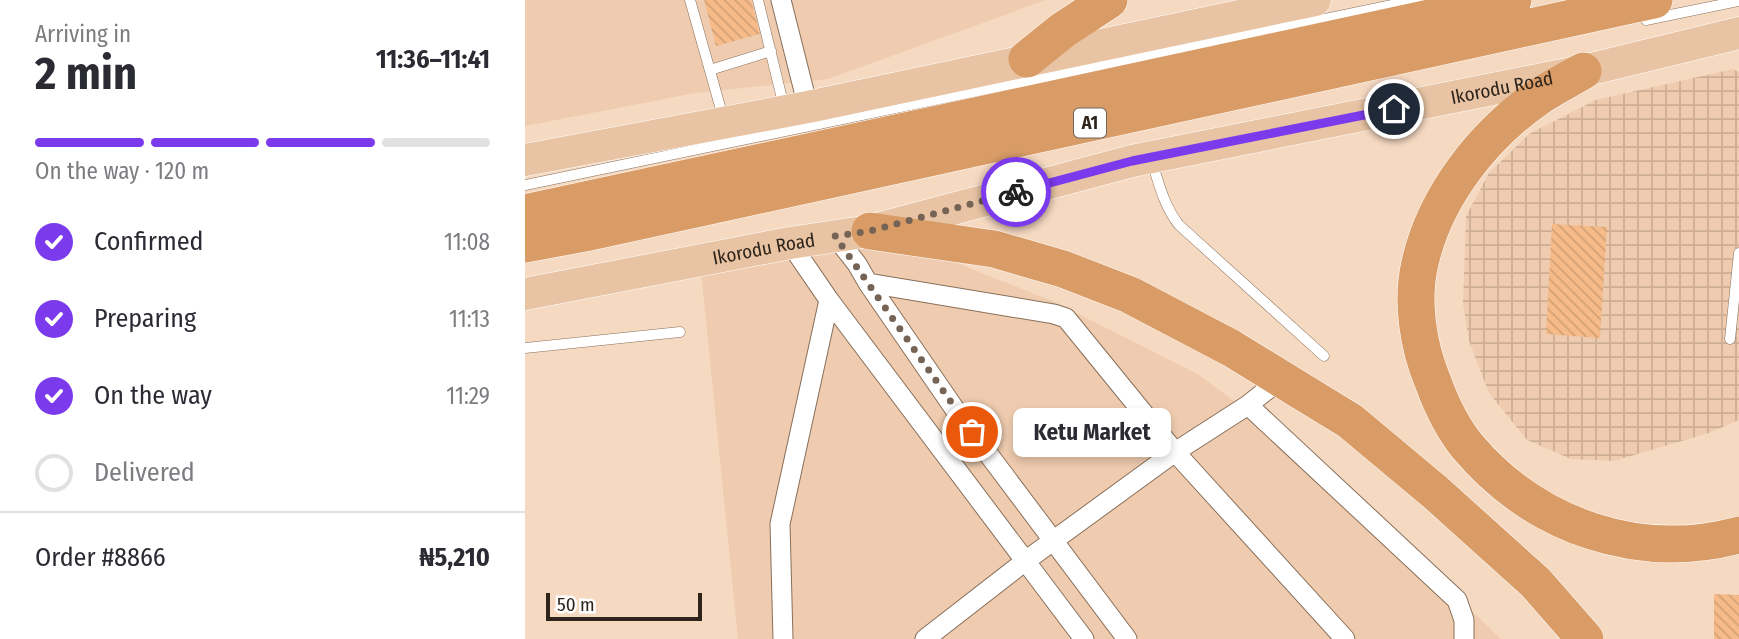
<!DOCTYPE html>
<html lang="en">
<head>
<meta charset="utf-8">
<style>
	body { margin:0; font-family:"Fira Sans Condensed",sans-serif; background:#f7f7f7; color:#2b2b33; height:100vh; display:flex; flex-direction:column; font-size:26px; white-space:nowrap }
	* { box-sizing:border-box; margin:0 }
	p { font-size:23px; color:#7c7c81 }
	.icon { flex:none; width:38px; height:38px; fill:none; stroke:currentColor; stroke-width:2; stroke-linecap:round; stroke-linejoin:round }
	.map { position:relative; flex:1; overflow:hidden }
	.panel { display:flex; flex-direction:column; background:#fff; width:525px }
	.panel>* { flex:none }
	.scale { position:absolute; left:21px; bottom:18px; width:156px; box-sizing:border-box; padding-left:7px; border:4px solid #2f241b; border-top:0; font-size:19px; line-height:24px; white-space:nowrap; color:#2f241b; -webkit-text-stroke:5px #fff; paint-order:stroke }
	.pin { position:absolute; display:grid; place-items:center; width:60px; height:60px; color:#fff; margin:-30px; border:4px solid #fff; border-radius:50%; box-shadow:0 2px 7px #0007 }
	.courier { position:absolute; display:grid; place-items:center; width:70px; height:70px; margin:-35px; border:5px solid #7c3aed; border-radius:50%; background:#fff; color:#222; box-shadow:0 2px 9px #0007 }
	.bubble { position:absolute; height:49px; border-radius:10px; background:#fff; box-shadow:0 4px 10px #0003; font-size:23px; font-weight:700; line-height:49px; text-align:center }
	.overview em { font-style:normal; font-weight:700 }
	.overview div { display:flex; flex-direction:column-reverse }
	.overview { display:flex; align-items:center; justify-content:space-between; height:119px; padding:0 35px }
	h1 { font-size:46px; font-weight:700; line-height:52px }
	.bar { display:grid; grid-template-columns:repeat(4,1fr); gap:10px 7px; align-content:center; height:84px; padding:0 35px }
	.bar i { height:9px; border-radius:5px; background:#e1e1e2 }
	.bar .selected { background:#7c3aed }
	.bar p { grid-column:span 4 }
	.line { display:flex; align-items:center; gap:18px; padding:0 35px; border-top:2px solid #e1e1e2 }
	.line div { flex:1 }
	ol { padding:0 35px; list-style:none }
	li { display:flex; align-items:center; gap:21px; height:77px }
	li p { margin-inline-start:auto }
	li .icon { padding:7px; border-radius:50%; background:#7c3aed; color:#fff; stroke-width:4 }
	li:last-child { color:#7c7c81 }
	li i { width:38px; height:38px; border:4px solid #e1e1e2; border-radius:50% }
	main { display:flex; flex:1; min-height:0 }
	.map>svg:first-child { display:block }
	.built { fill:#efccaf }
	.industrial { fill:url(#industrial-grid) }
	.building { fill:url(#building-back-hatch) }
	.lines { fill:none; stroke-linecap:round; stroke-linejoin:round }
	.lane-casing { stroke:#896f5a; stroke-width:11 }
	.street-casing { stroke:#896f5a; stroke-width:21 }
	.primary-casing { stroke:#fff; stroke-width:33 }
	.highway-casing { stroke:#fff; stroke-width:38 }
	.lane { stroke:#fff; stroke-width:10 }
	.street { stroke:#fff; stroke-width:19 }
	.primary { stroke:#e8c4a4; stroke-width:32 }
	.highway { stroke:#d99c67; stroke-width:37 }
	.done { stroke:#756355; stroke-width:7; stroke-dasharray:0 12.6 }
	.route { stroke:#7c3aed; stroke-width:9 }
	.labels { text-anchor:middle; stroke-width:7; stroke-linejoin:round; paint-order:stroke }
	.shield { fill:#fff; stroke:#6d665f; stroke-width:2 }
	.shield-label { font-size:18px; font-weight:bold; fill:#2f241b }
	.street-label { font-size:19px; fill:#2f241b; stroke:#fff }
</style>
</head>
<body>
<main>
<section class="panel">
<div class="overview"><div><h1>2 min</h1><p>Arriving in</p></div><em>11:36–11:41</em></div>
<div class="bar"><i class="selected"></i><i class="selected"></i><i class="selected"></i><i></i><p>On the way · 120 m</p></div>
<ol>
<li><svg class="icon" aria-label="check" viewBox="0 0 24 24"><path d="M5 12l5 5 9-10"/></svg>Confirmed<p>11:08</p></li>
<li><svg class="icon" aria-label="check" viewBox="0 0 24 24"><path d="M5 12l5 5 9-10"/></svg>Preparing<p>11:13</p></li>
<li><svg class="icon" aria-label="check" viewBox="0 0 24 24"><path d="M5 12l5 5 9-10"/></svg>On the way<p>11:29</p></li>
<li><i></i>Delivered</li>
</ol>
<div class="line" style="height:91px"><div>Order #8866</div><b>₦5,210</b></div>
</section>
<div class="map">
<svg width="1214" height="639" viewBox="0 0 1214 639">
	<defs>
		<pattern id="industrial-grid" width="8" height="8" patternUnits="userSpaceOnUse" patternTransform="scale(1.75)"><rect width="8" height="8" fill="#efccaf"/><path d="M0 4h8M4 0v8" fill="none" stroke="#cdaf96"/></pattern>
		<pattern id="building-back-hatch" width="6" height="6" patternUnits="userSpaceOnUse" patternTransform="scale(1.75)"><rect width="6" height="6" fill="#f6bb89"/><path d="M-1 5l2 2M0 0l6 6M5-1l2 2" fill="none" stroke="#d3a176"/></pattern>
	</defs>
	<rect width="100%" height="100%" fill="#f6d9c1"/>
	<path class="built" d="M0,0H521L303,79L170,93L0,126Z
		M382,243L532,303L674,375L795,465L976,639H213L176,271Z"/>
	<path class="industrial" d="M1208,69L1214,72V420L1184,433L1089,461L1046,459L1002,440L964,393L944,341L938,304L941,216L964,173L1004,134L1071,100Z"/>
	<path class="building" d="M179,0H226L235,34L191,46Z
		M1027,224L1082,227L1075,338L1021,334Z
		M1189,594L1214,595V639H1189Z"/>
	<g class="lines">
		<defs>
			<path id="lane" d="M165,0L198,117
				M233,0L259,107
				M1121,20L1214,1
				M185,70L246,51
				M627,162C634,184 639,206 654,225L799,356
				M0,185L891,0
				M1205,339L1214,253
				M0,348L155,332"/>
			<path id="street" d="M256,0L283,107
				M310,236L332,264L343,283L431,411L602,639
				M265,243L304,300L559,639
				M343,283L529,314L541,318L650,452L499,562L400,639
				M757,378L723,405L932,600L939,620V639
				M723,405L650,452L820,639
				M258,639L255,524L304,300"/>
			<g id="primary">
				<path d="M0,160L283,107L790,0"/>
				<path id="s1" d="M0,294L265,243L345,231L607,161L1058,71L1214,33"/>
			</g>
			<path id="highway" d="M502,59L538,30L584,0
				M1058,71C1043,80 1027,88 1012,98C958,136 910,196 895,263C886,301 893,346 908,382C916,404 928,429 943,447C1010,526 1113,562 1214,535
				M0,213L988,0
				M345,231L469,249L538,269L605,295L706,348L825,421L910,492L1010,582L1060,639
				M0,244L65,232L1129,0"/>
		</defs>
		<use href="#lane" class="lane-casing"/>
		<use href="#street" class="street-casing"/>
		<use href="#primary" class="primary-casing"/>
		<use href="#highway" class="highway-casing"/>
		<use href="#lane" class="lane"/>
		<use href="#street" class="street"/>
		<use href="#primary" class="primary"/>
		<use href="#highway" class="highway"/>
	</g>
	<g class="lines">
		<path class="done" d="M447,432L310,236L345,231L491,192"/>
		<path class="route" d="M491,192L607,161L869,109"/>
	</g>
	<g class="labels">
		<rect class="shield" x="549" y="108.5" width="32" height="29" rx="5"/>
		<g class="shield-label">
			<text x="565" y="129">A1</text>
		</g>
		<g class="street-label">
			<text dy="7" stroke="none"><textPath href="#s1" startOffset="999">Ikorodu Road</textPath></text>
			<text dy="7" stroke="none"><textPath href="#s1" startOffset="243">Ikorodu Road</textPath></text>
		</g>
	</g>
</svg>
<div class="scale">50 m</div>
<div class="pin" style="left:447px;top:432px;background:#ea580c"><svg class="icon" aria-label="bag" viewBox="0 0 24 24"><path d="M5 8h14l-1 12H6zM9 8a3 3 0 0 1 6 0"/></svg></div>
<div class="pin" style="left:869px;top:109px;background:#1f2937"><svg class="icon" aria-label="home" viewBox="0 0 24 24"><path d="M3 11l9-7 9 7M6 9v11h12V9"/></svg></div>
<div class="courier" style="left:491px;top:192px"><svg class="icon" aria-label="bike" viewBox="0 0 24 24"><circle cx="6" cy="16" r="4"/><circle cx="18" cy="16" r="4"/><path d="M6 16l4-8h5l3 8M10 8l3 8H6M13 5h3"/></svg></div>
<div class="bubble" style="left:488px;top:408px;width:158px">Ketu Market</div>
</div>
</main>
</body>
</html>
